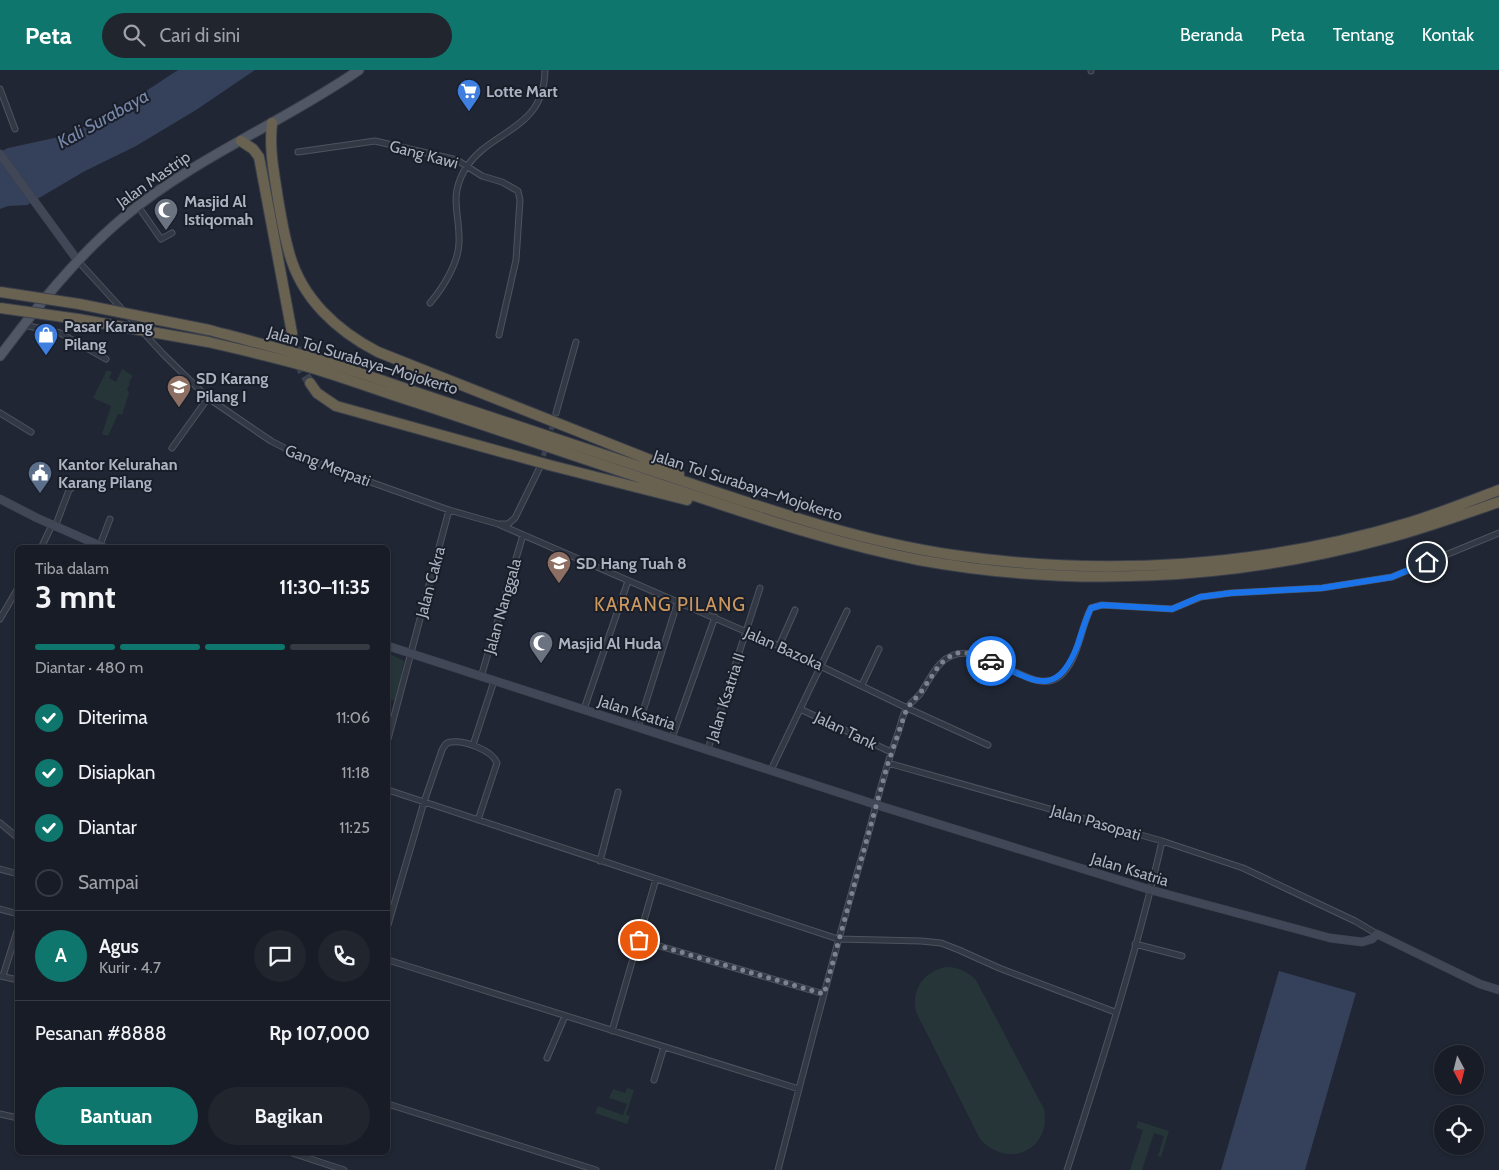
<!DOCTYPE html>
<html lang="id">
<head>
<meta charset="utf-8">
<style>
	body { margin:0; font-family:Cabin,sans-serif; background:#21252e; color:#f1f3f6; height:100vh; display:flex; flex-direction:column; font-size:19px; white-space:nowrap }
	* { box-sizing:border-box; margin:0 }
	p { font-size:16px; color:#9fa1a7 }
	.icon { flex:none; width:28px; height:28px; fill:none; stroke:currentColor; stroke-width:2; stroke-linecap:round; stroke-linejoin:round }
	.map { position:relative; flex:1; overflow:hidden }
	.drawer { position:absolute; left:15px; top:475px; width:375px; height:610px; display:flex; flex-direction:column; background:#181c26; border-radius:8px; box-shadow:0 1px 4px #0004,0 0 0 1px #363a43 }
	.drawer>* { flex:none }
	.needle { width:32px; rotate:173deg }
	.tools { position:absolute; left:1434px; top:975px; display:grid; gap:10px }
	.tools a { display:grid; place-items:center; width:50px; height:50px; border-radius:50%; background:#181c26; box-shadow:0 1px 4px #0004,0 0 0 1px #363a43; font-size:25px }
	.pin { position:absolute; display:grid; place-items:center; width:42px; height:42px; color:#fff; margin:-21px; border:2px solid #fff; border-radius:50%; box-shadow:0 1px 5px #0007 }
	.courier { position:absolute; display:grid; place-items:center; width:50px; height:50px; margin:-25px; border:4px solid #1a73e8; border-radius:50%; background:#fff; color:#222; box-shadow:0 1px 6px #0007 }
	.summary em { font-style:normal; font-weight:700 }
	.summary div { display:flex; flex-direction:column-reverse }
	.summary { display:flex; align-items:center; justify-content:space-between; height:85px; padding:0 20px }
	h1 { font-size:32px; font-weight:700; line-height:38px }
	.bar { display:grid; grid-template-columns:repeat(4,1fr); gap:8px 5px; align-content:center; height:60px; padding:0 20px }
	.bar i { height:6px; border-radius:4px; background:#363a43 }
	.bar .active { background:#0f766e }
	.bar p { grid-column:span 4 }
	.line { display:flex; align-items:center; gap:12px; padding:0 20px; border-top:1px solid #363a43 }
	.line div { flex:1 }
	.round { display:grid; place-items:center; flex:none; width:52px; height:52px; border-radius:26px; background:#21252e }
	ol { padding:0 20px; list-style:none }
	li { display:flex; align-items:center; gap:15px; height:55px }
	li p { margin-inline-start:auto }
	li .icon { padding:5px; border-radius:50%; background:#0f766e; color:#fff; stroke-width:4 }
	li:last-child { color:#9fa1a7 }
	li i { width:28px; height:28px; border:2px solid #363a43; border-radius:50% }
	.action { display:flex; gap:10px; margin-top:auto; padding:10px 20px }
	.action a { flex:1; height:58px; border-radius:30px; background:#0f766e; color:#fff; font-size:20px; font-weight:700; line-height:58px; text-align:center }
	.action a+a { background:#21252e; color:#f1f3f6 }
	header { display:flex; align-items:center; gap:30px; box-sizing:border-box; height:70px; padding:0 25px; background:#0f766e; color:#fff }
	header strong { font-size:24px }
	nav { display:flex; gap:28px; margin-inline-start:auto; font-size:18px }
	.search { width:350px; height:45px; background:#21252e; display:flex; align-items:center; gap:12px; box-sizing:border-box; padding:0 18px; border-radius:28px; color:#9fa1a7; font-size:19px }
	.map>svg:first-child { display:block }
	.green { fill:#253538 }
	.water { fill:#35405a }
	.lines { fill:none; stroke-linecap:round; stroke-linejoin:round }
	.street-tunnel { stroke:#3c424f; stroke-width:5; stroke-dasharray:5 2.5; stroke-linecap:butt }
	.highway-tunnel { stroke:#3c424f; stroke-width:10; stroke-dasharray:10 5; stroke-linecap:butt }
	.street-casing { stroke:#4e535f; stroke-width:7 }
	.secondary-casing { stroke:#3d424e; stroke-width:9 }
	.primary-casing { stroke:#3d424e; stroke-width:11 }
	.highway-casing { stroke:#3b404c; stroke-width:12 }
	.street { stroke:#333944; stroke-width:5 }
	.secondary { stroke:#414757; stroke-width:8 }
	.primary { stroke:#515764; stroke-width:9 }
	.highway { stroke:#6a6251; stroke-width:10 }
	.highway-bridge-casing { stroke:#3b404c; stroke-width:12; stroke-linecap:butt }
	.highway-bridge { stroke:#6a6251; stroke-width:10 }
	.done { stroke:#7c828f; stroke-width:5; stroke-dasharray:0 9 }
	.route { stroke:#1a73e8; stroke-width:6 }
	.labels { text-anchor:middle; stroke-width:4; stroke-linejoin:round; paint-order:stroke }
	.poi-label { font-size:16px; font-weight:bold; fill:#adb3c1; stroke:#191e29; text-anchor:start }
	.street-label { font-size:16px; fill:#adb3c1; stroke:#191e29 }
	.water-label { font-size:18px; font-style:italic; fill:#7787a9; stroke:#191e29 }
	.quarter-label { font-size:19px; letter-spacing:1px; fill:#ca975f; stroke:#191e29 }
</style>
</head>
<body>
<header>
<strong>Peta</strong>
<div class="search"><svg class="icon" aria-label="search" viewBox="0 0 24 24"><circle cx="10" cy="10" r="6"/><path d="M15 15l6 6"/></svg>Cari di sini</div>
<nav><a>Beranda</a><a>Peta</a><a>Tentang</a><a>Kontak</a></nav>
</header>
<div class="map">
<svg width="1499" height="1100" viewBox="0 0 1499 1100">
	<rect width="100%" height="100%" fill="#202633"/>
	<path class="green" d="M122,299L133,306L129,312L130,314L127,319L129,323L122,345L118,344L108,366L102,364L111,336L93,328L107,300L112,302L109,308L116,312Z
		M388,583L404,591L396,631L388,629Z
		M946,897C958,897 967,901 976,910L1044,1039C1052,1080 1008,1100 980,1069L916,942C911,920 923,902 946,897Z
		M627,1018L634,1020L626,1045L630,1046L627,1054L595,1043L598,1036L623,1045L627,1034L609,1028L613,1019L625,1023Z
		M1138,1051L1169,1061L1161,1087L1158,1086L1164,1066L1154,1063L1142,1100H1130L1143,1060L1136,1058Z"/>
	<path class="water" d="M178,0H255L196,40L136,76L85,101L27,135L8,136L0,139V82L8,78L68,65L114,42Z
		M1279,901L1356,923L1305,1100H1221Z"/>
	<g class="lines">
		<path class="street-tunnel" d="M549,367L556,343
			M541,393L547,375"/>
		<path class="highway-tunnel" d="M292,263L302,300L310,313"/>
		<defs>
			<path id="street" d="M1091,1V0
				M0,19L15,59
				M298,82L375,71L457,90L482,106L502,112L518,121L520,130L516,190L499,265
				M138,136L161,169L172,163
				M78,191L163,284L208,328L271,371L306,389L449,440L498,454L779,576L907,638L988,675
				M430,233C443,218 459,192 459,172C460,144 449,128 464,101C489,58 544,63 545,0
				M24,255L60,263L106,289
				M0,343L31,362
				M556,343L576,272
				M172,378L208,328
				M500,454H508L515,448L540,397
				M55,457L69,420L73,417
				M100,475L110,449
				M41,478L52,455
				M0,549L18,518
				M779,576L795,540
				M481,607L523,465
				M862,615L879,579
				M584,639L628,511
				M800,639L891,682
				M638,657L678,531
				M672,668L715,547
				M388,669L449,440
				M473,675L494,611
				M708,679L760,518
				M888,693L1162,771L1243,798L1355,851L1377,864
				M771,700L847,541
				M388,720L838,869L921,871L941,873L959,880L999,898L1115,942
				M0,753L18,768
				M600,791L618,722
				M0,799L18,804
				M0,839L18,844
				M388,855L424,732L442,680C444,676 446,672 451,672C464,670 492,680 497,693L478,750
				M639,870L824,924
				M1135,874L1182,886
				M388,890L799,1019
				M0,906L18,910
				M3,906L18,858
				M612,961L656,809
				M547,988L565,946
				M654,1010L664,977
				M388,1034L596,1100
				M0,1044L18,1048
				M165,1082H196
				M289,1082L344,1100
				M778,1100C805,995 832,890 862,786C874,745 883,703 898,663C901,655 902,645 907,638C910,633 916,629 920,624C927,614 932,602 941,593C976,558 1030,631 1060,606C1079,590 1080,559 1091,538L1102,535L1172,539L1201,527L1231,523L1322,518L1392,507L1499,463
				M1067,1100C1102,992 1137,882 1162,771"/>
			<path id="secondary" d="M0,84L78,191
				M0,429L37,448L105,478
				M388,576L877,735L1151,820L1330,868L1362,872L1372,869L1377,864L1480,914L1499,920"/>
			<path id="primary" d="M0,286C37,237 76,187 124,147C194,88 284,52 359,0"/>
			<path id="highway" d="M272,53C269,80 274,102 278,129C281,147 284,165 289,182C301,228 337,261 378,282L648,389L679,404
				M241,71L253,79L259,87L292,263
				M209,260C243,269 278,278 312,288C351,299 389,313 427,326C503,351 580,377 656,402C753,434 851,470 953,485C1104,507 1264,497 1411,452C1440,443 1470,431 1499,420
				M208,272C243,280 278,288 312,298C351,310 389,324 427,336C505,362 584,389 662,415C747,443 831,473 919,490C1073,518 1234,510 1384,469C1423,459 1461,445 1499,432
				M310,313L317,323L336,336L549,395L687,430"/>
		</defs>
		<use href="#street" class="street-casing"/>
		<use href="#secondary" class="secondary-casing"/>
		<use href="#primary" class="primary-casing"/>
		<use href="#highway" class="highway-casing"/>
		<use href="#street" class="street"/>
		<use href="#secondary" class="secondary"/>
		<use href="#primary" class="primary"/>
		<use href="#highway" class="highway"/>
		<defs>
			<path id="highway-bridge" d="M0,222L79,234L209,260
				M0,238L78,249L208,272"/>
		</defs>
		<use href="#highway-bridge" class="highway-bridge-casing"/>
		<use href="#highway-bridge" class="highway-bridge"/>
	</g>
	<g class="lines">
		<path class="done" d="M639,870L824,924L888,693L907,638L921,622L940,594L949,587L957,583H966L991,591"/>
		<path class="route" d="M991,591C1033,610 1057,631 1078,574C1082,562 1085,550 1091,538L1102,535L1172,539L1200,527L1231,523L1322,518L1392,507L1427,492"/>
	</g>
	<defs>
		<symbol id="supermarket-pin" viewBox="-11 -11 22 30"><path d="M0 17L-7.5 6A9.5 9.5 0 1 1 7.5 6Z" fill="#3f7fe0" stroke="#191e29"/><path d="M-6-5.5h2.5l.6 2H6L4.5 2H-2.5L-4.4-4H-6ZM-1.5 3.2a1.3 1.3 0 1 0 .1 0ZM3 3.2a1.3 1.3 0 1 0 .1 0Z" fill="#fff"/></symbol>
		<symbol id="mosque-pin" viewBox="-11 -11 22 30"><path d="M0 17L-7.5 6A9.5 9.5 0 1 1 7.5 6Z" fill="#6b7280" stroke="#191e29"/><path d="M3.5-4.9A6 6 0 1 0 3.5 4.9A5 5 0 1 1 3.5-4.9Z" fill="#fff"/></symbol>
		<symbol id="shop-pin" viewBox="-11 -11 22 30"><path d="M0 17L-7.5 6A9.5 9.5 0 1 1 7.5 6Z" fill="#3f7fe0" stroke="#191e29"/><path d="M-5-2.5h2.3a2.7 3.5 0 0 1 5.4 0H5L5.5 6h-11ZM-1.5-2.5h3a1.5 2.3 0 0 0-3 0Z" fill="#fff"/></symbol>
		<symbol id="school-pin" viewBox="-11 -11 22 30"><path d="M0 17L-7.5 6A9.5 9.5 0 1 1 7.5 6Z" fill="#8d6e63" stroke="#191e29"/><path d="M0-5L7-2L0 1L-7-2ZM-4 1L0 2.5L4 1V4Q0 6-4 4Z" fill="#fff"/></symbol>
		<symbol id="civic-pin" viewBox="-11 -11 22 30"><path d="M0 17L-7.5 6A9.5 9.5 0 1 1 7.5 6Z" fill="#5c6f8a" stroke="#191e29"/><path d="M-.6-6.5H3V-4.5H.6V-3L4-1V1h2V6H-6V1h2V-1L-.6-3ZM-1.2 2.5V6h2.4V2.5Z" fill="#fff"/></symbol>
	</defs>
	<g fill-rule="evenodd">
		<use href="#supermarket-pin" x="455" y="7" width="28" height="38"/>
		<use href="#mosque-pin" x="152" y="126" width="28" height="38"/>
		<use href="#shop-pin" x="32" y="251" width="28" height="38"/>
		<use href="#school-pin" x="165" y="303" width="28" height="38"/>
		<use href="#civic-pin" x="26" y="389" width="28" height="38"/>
		<use href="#school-pin" x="545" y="479" width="28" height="38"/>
		<use href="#mosque-pin" x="527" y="559" width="28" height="38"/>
	</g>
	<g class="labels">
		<g class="poi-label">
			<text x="486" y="27">Lotte Mart</text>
			<text x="184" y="137">Masjid Al<tspan x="184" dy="18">Istiqomah</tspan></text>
			<text x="64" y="262">Pasar Karang<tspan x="64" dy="18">Pilang</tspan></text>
			<text x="196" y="314">SD Karang<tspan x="196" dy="18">Pilang I</tspan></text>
			<text x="58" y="400">Kantor Kelurahan<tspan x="58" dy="18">Karang Pilang</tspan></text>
			<text x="576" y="499">SD Hang Tuah 8</text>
			<text x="558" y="579">Masjid Al Huda</text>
		</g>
		<g class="street-label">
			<text transform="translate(424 84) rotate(15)" y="6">Gang Kawi</text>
			<text transform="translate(153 109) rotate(-35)" y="6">Jalan Mastrip</text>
			<text transform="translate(363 290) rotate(17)" y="6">Jalan Tol Surabaya–Mojokerto</text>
			<text transform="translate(328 395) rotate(21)" y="6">Gang Merpati</text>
			<text transform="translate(748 415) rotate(18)" y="6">Jalan Tol Surabaya–Mojokerto</text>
			<text transform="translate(430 512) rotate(-75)" y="6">Jalan Cakra</text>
			<text transform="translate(502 536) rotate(-74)" y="6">Jalan Nanggala</text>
			<text transform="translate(784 578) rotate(24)" y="6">Jalan Bazoka</text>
			<text transform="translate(725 627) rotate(-72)" y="6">Jalan Ksatria II</text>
			<text transform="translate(637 642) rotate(18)" y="6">Jalan Ksatria</text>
			<text transform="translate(846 660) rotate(26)" y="6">Jalan Tank</text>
			<text transform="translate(1096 752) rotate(16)" y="6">Jalan Pasopati</text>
			<text transform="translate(1130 799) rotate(17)" y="6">Jalan Ksatria</text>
		</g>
		<g class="water-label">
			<text transform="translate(103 49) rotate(-29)" y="6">Kali Surabaya</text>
		</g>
		<g class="quarter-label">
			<text x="670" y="541">KARANG PILANG</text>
		</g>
	</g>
</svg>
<div class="tools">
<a><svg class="needle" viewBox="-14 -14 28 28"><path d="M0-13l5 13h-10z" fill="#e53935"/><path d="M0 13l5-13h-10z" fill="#9fa1a7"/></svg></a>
<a><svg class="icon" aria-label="locate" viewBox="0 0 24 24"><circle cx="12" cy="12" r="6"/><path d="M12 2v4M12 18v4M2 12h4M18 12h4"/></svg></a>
</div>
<div class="pin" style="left:639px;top:870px;background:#ea580c"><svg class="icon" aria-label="bag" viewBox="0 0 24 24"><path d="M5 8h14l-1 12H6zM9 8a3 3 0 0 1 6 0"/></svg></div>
<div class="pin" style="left:1427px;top:492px;background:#1f2937"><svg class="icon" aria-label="home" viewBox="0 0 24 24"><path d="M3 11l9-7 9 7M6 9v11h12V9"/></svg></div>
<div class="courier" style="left:991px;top:591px"><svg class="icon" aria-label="car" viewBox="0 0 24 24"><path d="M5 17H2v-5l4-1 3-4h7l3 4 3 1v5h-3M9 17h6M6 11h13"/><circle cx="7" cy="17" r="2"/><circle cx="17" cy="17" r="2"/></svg></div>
<section class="drawer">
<div class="summary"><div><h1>3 mnt</h1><p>Tiba dalam</p></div><em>11:30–11:35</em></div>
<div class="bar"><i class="active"></i><i class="active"></i><i class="active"></i><i></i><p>Diantar · 480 m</p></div>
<ol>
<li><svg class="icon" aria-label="check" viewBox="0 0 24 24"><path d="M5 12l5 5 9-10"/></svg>Diterima<p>11:06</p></li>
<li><svg class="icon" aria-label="check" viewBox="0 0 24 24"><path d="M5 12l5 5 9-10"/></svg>Disiapkan<p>11:18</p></li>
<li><svg class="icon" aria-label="check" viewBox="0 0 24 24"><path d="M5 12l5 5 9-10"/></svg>Diantar<p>11:25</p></li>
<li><i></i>Sampai</li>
</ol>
<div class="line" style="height:90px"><b class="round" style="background:#0f766e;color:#fff">A</b><div><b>Agus</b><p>Kurir · 4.7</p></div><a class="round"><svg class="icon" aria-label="chat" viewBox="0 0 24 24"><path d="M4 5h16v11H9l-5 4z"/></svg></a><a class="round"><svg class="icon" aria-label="phone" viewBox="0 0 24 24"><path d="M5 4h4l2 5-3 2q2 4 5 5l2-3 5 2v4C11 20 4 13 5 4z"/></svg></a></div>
<div class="line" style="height:65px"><div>Pesanan #8888</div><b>Rp 107,000</b></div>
<div class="action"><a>Bantuan</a><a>Bagikan</a></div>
</section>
</div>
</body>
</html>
